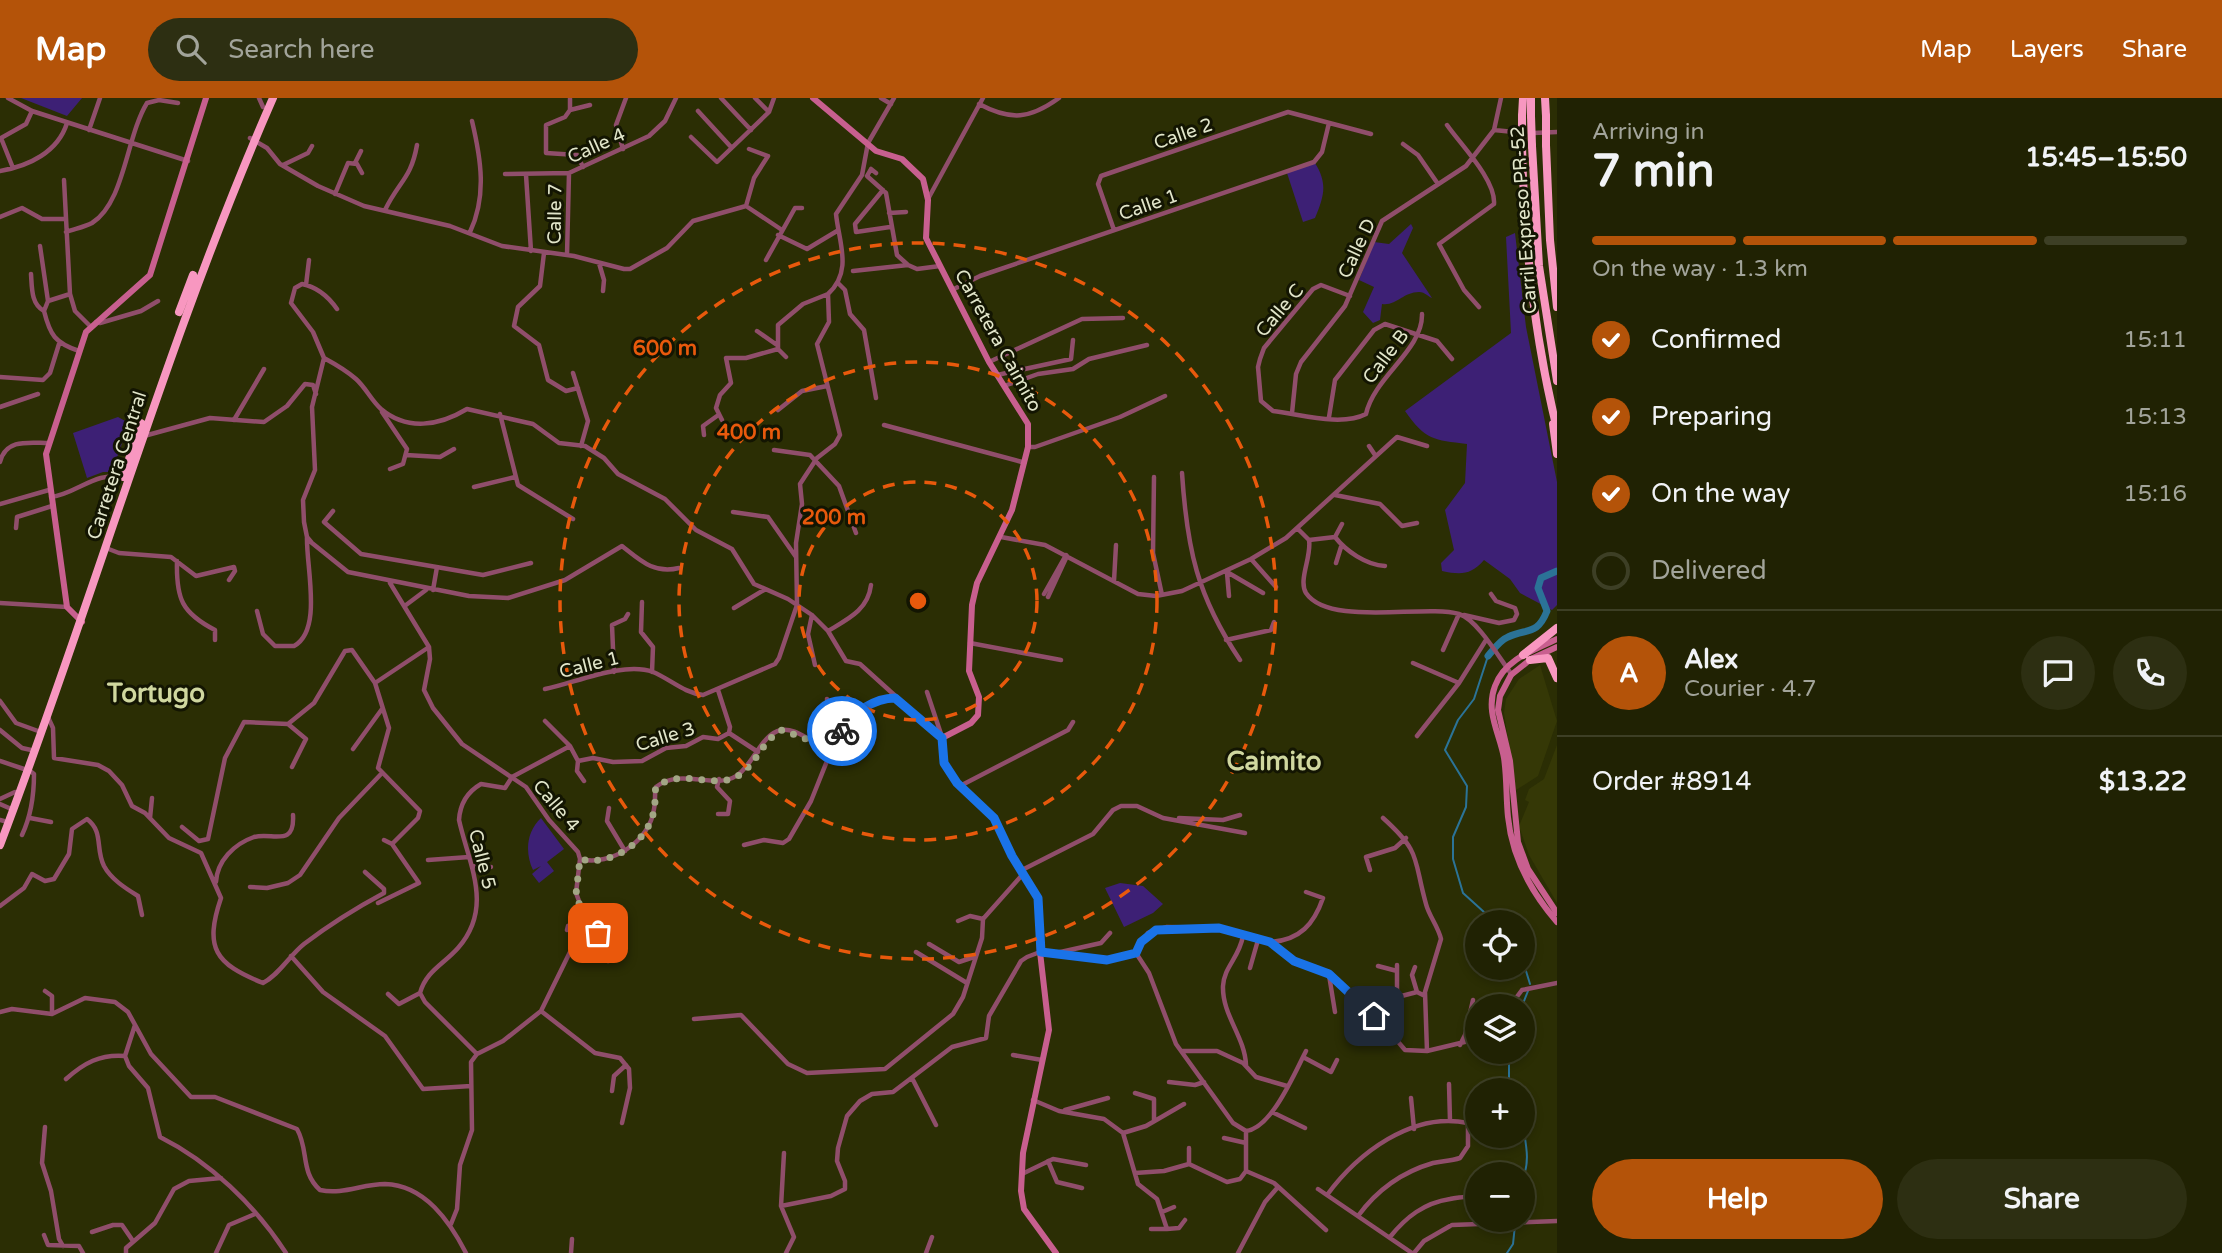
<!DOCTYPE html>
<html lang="en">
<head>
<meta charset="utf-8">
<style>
	body { margin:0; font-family:"Varela Round",sans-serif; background:#2d2f12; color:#f1f3f6; height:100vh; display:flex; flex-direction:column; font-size:26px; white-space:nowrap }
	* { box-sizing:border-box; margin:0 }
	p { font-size:23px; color:#a2a49a }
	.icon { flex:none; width:38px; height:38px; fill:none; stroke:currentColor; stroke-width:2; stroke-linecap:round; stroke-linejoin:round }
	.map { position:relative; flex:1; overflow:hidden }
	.side { display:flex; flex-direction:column; background:#202203; width:665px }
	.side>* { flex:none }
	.controls { position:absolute; left:1465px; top:812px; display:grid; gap:14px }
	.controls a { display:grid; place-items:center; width:70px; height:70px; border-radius:50%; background:#202203; box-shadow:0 4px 10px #0003,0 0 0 2px #3d3f25; font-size:35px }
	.pin { position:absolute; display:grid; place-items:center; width:60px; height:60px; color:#fff; margin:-30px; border-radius:14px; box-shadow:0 4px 10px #0006 }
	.courier { position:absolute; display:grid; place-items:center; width:70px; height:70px; margin:-35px; border:5px solid #1a73e8; border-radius:50%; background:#fff; color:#222; box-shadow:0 2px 9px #0007 }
	.head em { font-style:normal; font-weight:700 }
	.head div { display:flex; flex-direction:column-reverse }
	.head { display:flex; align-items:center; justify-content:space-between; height:119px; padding:0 35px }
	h1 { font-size:46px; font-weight:700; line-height:52px }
	.bar { display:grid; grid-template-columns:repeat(4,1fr); gap:10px 7px; align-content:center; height:84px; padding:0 35px }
	.bar i { height:9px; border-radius:5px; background:#3d3f25 }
	.bar .selected { background:#b45309 }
	.bar p { grid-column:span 4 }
	.line { display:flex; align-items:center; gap:18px; padding:0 35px; border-top:2px solid #3d3f25 }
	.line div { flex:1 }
	.round { display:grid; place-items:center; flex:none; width:74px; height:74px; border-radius:37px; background:#2d2f12 }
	ol { padding:0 35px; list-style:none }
	li { display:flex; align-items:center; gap:21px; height:77px }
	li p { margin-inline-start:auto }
	li .icon { padding:7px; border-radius:50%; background:#b45309; color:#fff; stroke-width:4 }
	li:last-child { color:#a2a49a }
	li i { width:38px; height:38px; border:4px solid #3d3f25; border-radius:50% }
	.button { display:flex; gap:14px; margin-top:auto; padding:14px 35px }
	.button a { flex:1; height:80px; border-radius:42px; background:#b45309; color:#fff; font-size:28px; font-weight:700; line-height:80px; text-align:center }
	.button a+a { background:#2d2f12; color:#f1f3f6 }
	header { display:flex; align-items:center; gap:42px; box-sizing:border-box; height:98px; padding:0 35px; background:#b45309; color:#fff }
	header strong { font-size:33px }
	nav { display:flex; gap:38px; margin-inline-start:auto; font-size:24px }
	.search { width:490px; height:63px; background:#2d2f12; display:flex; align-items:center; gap:18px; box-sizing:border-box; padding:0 24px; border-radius:38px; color:#a2a49a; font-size:26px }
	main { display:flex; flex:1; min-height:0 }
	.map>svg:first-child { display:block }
	.built { fill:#353806 }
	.green { fill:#3d2075 }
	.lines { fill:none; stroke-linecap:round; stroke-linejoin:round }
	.stream { stroke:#2b7397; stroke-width:2 }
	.river { stroke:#2b7397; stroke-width:7 }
	.street { stroke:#904e6b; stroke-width:4.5 }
	.secondary { stroke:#c85f8f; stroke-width:6 }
	.highway { stroke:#f897c0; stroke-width:8 }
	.highway-bridge { stroke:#f897c0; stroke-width:8 }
	.done { stroke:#a2a685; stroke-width:7; stroke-dasharray:0 12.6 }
	.route { stroke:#1a73e8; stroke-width:9 }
	.ring { fill:none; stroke:#e8590c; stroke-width:3.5; stroke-dasharray:12 9 }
	.labels { text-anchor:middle; stroke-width:6; stroke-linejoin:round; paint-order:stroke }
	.street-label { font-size:19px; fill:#e2e6ca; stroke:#131502 }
	.district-label { font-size:26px; font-weight:bold; fill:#d0d79f; stroke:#131502 }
	.centre { fill:#e8590c; stroke:#131502; stroke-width:3.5 }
	.ring-label { font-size:21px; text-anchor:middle; font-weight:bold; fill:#e8590c; stroke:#131502; stroke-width:6; stroke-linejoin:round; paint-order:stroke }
</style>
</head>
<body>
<header>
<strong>Map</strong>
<div class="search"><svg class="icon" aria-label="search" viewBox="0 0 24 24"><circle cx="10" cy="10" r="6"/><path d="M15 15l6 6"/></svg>Search here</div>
<nav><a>Map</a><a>Layers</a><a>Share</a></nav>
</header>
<main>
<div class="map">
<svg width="1557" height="1155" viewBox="0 0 1557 1155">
	<rect width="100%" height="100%" fill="#2b2e04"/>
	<path class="built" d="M1540,567L1557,623L1538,678L1516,692L1504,615L1506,601L1519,581Z
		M1557,647V805L1529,757L1519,728L1529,704L1525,702L1529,691L1544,681Z"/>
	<path class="green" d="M21,0H82L67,18Z
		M1315,65C1328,86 1324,98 1315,120L1303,124L1287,75Z
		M1411,126L1413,130L1402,155L1432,200C1429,199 1425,194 1419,194C1403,194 1397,208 1382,206L1380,222L1373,225L1363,214L1374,189L1359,182L1374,144L1389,146Z
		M1515,135L1526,229L1557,384V507L1552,512L1520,495L1510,481L1484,462C1471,477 1461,477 1442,473L1441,465L1454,452L1445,412L1465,385L1467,346C1434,342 1425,342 1405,313L1511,235L1506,139Z
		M118,319L129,325L112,374H103L87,380L73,335Z
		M541,720L564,751L547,764L554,773L539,785L532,776L541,768L533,772C525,755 526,734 541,720Z
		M1120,785L1143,788L1163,806L1153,815L1124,829L1105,790Z"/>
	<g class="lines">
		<path class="stream" d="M1488,558L1474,601L1458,622L1445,652L1467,688L1466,709L1453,739V761L1463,795L1495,824
			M1520,870L1526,873L1530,886
			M1522,908L1528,893
			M1509,954V992
			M1522,1020C1524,1041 1532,1061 1522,1082
			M1507,1155L1513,1146L1515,1127"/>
		<path class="river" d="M1488,558C1493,552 1500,542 1508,539C1527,530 1537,538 1547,513L1538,490L1541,480L1557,473"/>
		<path class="street" d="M8,0L32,13L188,63
			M259,0L263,9
			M721,0L751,32
			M755,0L769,14
			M881,0L891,6
			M979,6C1011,23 1030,21 1059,0
			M570,12V1
			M698,13L731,49
			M1447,27C1461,47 1496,82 1494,106L1439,146L1464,192L1479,209
			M89,32L100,0
			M1494,32L1524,35
			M1533,35L1557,34
			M691,39L717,64L769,14L774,0
			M250,40L267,50L280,66L318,88L364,108L450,128L502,148L574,158L624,171H630L667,150L693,123L746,108L782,132
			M1403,46L1418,57L1438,86
			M623,51L616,27L626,0
			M355,65L361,53
			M283,67L308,55L312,48
			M583,69L577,57L546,55V27L565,19L570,12L590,7
			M13,70L1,40L26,26L32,13
			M0,73C29,68 58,54 67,25
			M876,75L871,71L867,78L886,95L897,157L908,167
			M505,76L569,75L649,38L665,23L676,0
			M526,77L531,153
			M64,82L70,196L75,213L90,228
			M883,92L855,126L856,134L890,129
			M335,96L348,65L357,66L362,75
			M928,101L983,0
			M746,108L754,80L768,58L749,51
			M385,112C399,83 411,81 417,47
			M889,115L906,114
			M0,119L22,110L42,121H64
			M1114,132L1098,86L1101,78L1288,14L1371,36
			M66,134C74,131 85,129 92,125C125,104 126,39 147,5L159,2L178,5
			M470,134C487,98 481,61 472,23
			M778,137L807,151L837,133
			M40,148L48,203L44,213
			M544,155L540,188L518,209L514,228L539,247L548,282L566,293L578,290
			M567,157L569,75
			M766,162L795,110H802
			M599,165L604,182L603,193
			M853,173L908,167L917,171L940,168
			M31,176C32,190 31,206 44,213C50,237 55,245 79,253
			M839,186L845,192L850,216L864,232L876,300
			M306,187L309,162
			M952,192L980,178L1314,64L1322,54L1329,25
			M1350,198L1321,187L1313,191L1264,250L1260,261L1258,269L1261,303L1273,313C1300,316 1341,329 1366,316C1374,279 1423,252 1422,216
			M48,203L70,196
			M96,224L100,225L141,213L158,203
			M757,233L777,247
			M778,248V227L803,206L828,196
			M778,251L786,259
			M324,260C335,266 347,273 356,281C366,290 371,302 381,311C407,333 439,328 467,311L533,326L559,345L585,348L604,360L618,376L665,401L696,432L732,451L754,486L788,501L812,517L828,533L846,563L860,566L942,640
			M324,260L312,309L315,372L303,402L304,424L307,439L312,445L348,474L469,498L508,500L565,482L622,448C641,463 654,476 679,470
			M324,260L313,234L291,205L295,190L302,186C317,189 328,198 337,211
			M989,264L1082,221L1123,220
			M573,275L588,323L581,348
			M997,277L1071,261L1073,242
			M0,279L43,282L50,275L59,246
			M1004,288L1038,276L1073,271L1089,261L1147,247
			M0,309L38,296
			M778,312L802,293L827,288
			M382,314L407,351L403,366L390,371
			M1292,315L1296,276L1301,264L1345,208L1382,123L1466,68L1494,32L1501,0
			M500,316L518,387L573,421
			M1329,319L1335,282L1374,232L1385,226L1437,243L1452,261
			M234,322L264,271
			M722,322L716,310L720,297L731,285L726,260H746L778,251V248
			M884,327L1022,364
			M704,337L703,328L717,318
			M144,338L210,320L264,324L287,308L305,286L313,287L316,296
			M1369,348L1375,357
			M1028,349H1035L1120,319L1165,298
			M774,352L810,357L839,388L856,435
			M406,357L440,359L454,351
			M0,364C6,340 30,345 49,345
			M1182,375C1187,451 1197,498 1240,562
			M1154,379L1153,455L1162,497
			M474,389L515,379
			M1335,397L1380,406L1402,428L1417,425
			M51,399C77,396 96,372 123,380
			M0,406L49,392
			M333,413L324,424L361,456L483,477L531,465
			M733,414L768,419L796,459
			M16,430L17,419L52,408
			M1298,431L1309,442C1312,458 1298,482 1306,495C1329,529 1424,506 1459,516C1477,521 1500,561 1512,577
			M1001,439L1045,447L1138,496L1156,498L1182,493L1251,461L1286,440L1397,339L1427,348
			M1335,439L1342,426
			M1309,442L1335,439C1346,453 1366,467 1385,468
			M106,450L119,455L171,459L196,478L234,469L235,473L229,482
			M1251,461L1276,489
			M177,463C176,501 182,515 215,532V542
			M1336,465L1341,449
			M1227,474L1263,495
			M1227,475L1229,498
			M1114,483L1116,447
			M390,485L429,549L430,561L424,592L433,610L462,646L526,689L549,722L578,754L580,761L576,795L588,827L570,854L541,913L503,943L477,956L471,964L472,1032L460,1067L457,1111L451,1126
			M433,492L437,469
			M1044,496L1066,457
			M1048,499L1067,458
			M642,504L641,534L653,549L652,574
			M0,505L67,509
			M406,507L426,492
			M734,510L764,492
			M257,513L263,536L275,548H294C323,532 306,469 307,439
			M812,517L808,536L815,567
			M1464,517L1499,525L1514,522L1517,516L1515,510L1496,503L1491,496
			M828,533C848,521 868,512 871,487
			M1226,542L1271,532L1274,524
			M970,545L1061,562
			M1443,552L1459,516
			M1413,565L1459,585
			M614,574L612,527L625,521L628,516
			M375,585L429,549
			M545,591C575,585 624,563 653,574C670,581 684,595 703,597L775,566L779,560L797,507L796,445L802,406L800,386L817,360L835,346L840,337L817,246L829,224L828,196C853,173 839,145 836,116L862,77L868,45L894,0
			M718,592L730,629L729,635
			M927,594L942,639
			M827,601L829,623L840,636
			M0,603L16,625L38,633
			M47,617L53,630L54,660L98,667L109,673L122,687L132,708L145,715L169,740L201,755L221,800C204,850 215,866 263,885C279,877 289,858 304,846C329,827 356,810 384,795V791L365,774
			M545,623L570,648L578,663L593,660L613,664L642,663L666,650L686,648L703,639L718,641L729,635
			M288,626L306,641L292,669
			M0,632L22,650L31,652
			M729,635L758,654
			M1417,638L1459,585L1486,542
			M353,651L382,611
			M0,663L24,671
			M578,663L577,673L584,683
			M960,688L1068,632L1073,624
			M0,701L15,694
			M0,706L9,710
			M609,710L607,723L625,753
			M718,716H728L730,703L717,689L719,681
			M30,720L51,724
			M150,720L152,700
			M1179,720L1223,722L1240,717
			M1383,720C1422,755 1413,760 1426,806C1429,818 1438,828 1441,841L1425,894L1427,953
			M0,722L4,723
			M182,729L199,743L208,741L225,660L244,624L288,626L314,605L345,553L352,552L375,585L389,630L378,670L420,713L418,720L392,746
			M22,737C31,718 34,698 34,676L29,672
			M744,747L764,742L783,745L789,741L811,703L833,648
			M580,761C611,769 650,743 654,711C656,703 654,697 656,689C681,669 715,692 736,678C753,668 761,636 781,632C800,629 814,651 833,648L849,620L882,601L898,602
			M428,762L469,759
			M472,768L491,769
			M1022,772L1093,736L1113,712L1121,708H1137L1163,720L1245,735
			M1370,772L1366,759L1395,750L1406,740
			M216,784C217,763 234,746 254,739C272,734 295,750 293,717
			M250,789L267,790L288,785L300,777L339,720L382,675
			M378,805L419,785L392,746L384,742
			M0,808L24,790L32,776L45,783L54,781L69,756L72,731L87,721C104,734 95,750 104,768C111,781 125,790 138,798L142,817
			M958,823L970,818L983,821
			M587,830L599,837L595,855L608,863
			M567,832L568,828L577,825L586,833
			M1243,838C1239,860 1224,869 1223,888C1222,917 1245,939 1246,967
			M1271,844C1300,842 1314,826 1323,800L1306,794
			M929,846L959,864L974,859
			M916,854L967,885
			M1056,855L1101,845L1110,835
			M1136,855L1149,875L1176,946L1233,1025L1246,1033
			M291,858L323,894L385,938L423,991L471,988
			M1397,867V899
			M1378,868L1397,873
			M1415,869L1412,877L1417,894
			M1250,870L1258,842
			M1329,877L1335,914
			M45,893L52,898V916
			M388,896L399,906L420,895
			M1510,908L1522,892L1557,885
			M541,913L595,955L620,960L629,971L630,990L622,1025
			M0,914L12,911L52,916L85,900L115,904L128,914L151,956L191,999H215L297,1031C309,1052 300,1074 320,1092C343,1097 362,1086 385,1086C425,1087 450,1124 466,1155
			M1374,918L1387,911L1390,901L1417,894L1425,898
			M694,921L741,917L788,966L807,975L885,971L953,916L963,899L982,840L983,821L1023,776
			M135,927L125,958L129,968L148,990L160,1039C210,1064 255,1107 286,1155
			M1460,947L1465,937L1473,902
			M1182,953H1217L1243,965L1256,979L1287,988
			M477,956L425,904L420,895C426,873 444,866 458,850C494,809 469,767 459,722C460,706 467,694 481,686L505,690L512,679L570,648
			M1013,957L1042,962
			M1303,959L1331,974L1337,962
			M912,980L936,1027
			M66,981C84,965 100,956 125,958
			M1169,984L1195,987L1204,984
			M1449,986L1450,1023
			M612,993L614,978L626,967
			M1135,995L1154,1001V1022
			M1411,1000L1414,1031
			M1033,1002L1059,1013L1104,1021L1123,1035L1138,1086L1157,1101L1167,1131L1179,1130L1185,1122
			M1065,1012L1108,1000
			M1272,1014L1305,1030
			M45,1029L42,1065L51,1093L59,1141L63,1148
			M1246,1033C1272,1030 1295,974 1306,953
			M1123,1035L1146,1028L1184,1006
			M1224,1040L1246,1045
			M1189,1050V1066
			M784,1055L781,1108L794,1139L786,1155
			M1048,1063L1057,1084L1082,1090
			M1246,1073L1274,1085L1326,1132
			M1135,1075L1164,1073L1189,1066L1227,1084L1240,1081L1246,1073V1033
			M1022,1076L1053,1061L1086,1067
			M1318,1091L1412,1155
			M1327,1097C1357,1056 1412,1013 1468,1025V1048L1460,1060C1451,1063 1442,1063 1433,1065C1402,1074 1377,1092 1358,1118
			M781,1108L831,1098L845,1091V1083L837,1063L838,1050L847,1018L860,1003L872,996L893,994L952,949L986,940L989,918L1021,863L1027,859L1040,854L1107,862L1136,855L1148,835L1167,829L1219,830L1270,844L1294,863L1329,876L1383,926L1405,952L1427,953L1477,941
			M1162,1114L1174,1109
			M1452,1127L1557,1123
			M1151,1131H1167
			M92,1134L113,1127H122L133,1143
			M44,1137L48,1147L79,1148L83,1155
			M1390,1139C1406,1119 1424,1105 1450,1101C1457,1099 1464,1100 1472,1097
			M126,1155V1150L155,1125L174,1091L189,1083L221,1080
			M216,1155L229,1127L255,1116
			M571,1155L572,1141
			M926,1155L932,1139
			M1238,1155L1265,1104L1278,1089
			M1414,1155L1424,1143L1450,1128"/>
		<path class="secondary" d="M813,0L876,53L902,61L923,81L928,102L926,140L989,264L1028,326V349L1012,412L977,485L972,507L969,573L979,599L978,617L971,625L942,640L944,665L957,685L994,720L1012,758L1038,800L1040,854L1049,932L1023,1055L1021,1093L1024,1111L1056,1155
			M82,524L67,509L46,356L86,234L150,177L206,0
			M1557,541C1534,552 1505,561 1495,588C1485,614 1500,636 1504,660C1507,680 1506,700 1508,719C1512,759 1531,794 1557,824
			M1557,549L1531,561L1511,577L1500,598L1498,612L1510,663L1518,744L1528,771L1557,815"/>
		<path class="highway" d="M1531,0V18
			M1545,0L1546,18
			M1522,18L1523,0
			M1546,47L1550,142L1557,209
			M1522,48C1524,143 1534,238 1557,331
			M1532,48L1539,168L1557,283
			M179,214L193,177
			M1553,326L1557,356
			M123,379L141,325
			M1523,557L1557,530
			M1530,562L1548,560L1557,580
			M0,747C95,498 166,244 273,0"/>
		<path class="highway-bridge" d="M1522,18V48
			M1531,18L1532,48
			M1546,18V47"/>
	</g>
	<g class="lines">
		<path class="done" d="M598,835L587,830L576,796L580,761C611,769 650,743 654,711C656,703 654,697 656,689C679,671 706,688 731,681C754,674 761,642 782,632L827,649L833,648L842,633"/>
		<path class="route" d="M842,633C849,615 876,600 895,600L942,640L944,665L957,685L994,720L1012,758L1038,800L1041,854L1107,862L1136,855L1141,844L1156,832L1219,830L1270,844L1294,863L1329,876L1374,918"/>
	</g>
	<g class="ring">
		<circle cx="918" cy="503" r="119"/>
		<circle cx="918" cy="503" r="239"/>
		<circle cx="918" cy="503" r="358"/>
	</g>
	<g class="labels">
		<g class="street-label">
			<text transform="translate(1183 35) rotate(-19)" y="7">Calle 2</text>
			<text transform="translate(596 47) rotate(-24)" y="7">Calle 4</text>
			<text transform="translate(1148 106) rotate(-19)" y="7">Calle 1</text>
			<text transform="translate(554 116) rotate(-89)" y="7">Calle 7</text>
			<text transform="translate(1523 122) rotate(-94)" y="7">Carril Expreso PR-52</text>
			<text transform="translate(1356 150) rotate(-65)" y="7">Calle D</text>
			<text transform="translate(1279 212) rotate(-50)" y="7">Calle C</text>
			<text transform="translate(999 242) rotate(61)" y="7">Carretera Caimito</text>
			<text transform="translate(1385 258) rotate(-53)" y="7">Calle B</text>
			<text transform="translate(116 367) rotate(-72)" y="7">Carretera Central</text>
			<text transform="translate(589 566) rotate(-14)" y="7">Calle 1</text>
			<text transform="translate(665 638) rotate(-17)" y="7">Calle 3</text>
			<text transform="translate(557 707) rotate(50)" y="7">Calle 4</text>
			<text transform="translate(483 761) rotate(76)" y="7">Calle 5</text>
		</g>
		<g class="district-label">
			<text x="156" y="604">Tortugo</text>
			<text x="1274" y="672">Caimito</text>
		</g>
	</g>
	<circle cx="918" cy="503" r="10" class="centre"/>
	<g class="ring-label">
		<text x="665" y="257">600 m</text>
		<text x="749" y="341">400 m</text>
		<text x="834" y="426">200 m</text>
	</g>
</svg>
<div class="controls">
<a><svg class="icon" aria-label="locate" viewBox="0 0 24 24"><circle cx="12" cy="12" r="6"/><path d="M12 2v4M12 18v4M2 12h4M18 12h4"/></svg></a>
<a><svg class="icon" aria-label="layers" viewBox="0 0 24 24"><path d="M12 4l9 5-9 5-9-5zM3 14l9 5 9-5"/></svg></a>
<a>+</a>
<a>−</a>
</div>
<div class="pin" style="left:598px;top:835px;background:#ea580c"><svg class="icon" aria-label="bag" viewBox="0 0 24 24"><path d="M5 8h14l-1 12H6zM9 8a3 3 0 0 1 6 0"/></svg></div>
<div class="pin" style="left:1374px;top:918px;background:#1f2937"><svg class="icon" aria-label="home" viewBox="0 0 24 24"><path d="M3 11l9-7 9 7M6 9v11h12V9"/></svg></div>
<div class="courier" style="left:842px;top:633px"><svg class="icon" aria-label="bike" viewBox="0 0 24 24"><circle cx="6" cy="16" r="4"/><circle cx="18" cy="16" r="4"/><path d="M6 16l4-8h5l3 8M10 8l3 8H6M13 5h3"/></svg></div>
</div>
<section class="side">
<div class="head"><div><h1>7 min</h1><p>Arriving in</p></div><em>15:45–15:50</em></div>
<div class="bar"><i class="selected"></i><i class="selected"></i><i class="selected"></i><i></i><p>On the way · 1.3 km</p></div>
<ol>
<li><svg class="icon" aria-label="check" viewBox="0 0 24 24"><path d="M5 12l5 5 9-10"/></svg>Confirmed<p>15:11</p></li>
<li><svg class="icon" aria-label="check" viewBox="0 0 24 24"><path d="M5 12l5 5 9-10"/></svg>Preparing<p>15:13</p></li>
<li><svg class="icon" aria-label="check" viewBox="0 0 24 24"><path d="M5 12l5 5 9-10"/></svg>On the way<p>15:16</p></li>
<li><i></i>Delivered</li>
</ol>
<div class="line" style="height:126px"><b class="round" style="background:#b45309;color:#fff">A</b><div><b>Alex</b><p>Courier · 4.7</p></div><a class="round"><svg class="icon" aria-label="chat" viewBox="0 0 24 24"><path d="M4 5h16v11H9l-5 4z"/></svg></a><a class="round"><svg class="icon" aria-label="phone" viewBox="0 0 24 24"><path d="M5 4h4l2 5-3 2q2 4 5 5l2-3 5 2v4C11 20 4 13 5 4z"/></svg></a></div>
<div class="line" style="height:91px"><div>Order #8914</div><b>$13.22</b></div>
<div class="button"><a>Help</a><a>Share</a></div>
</section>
</main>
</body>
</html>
